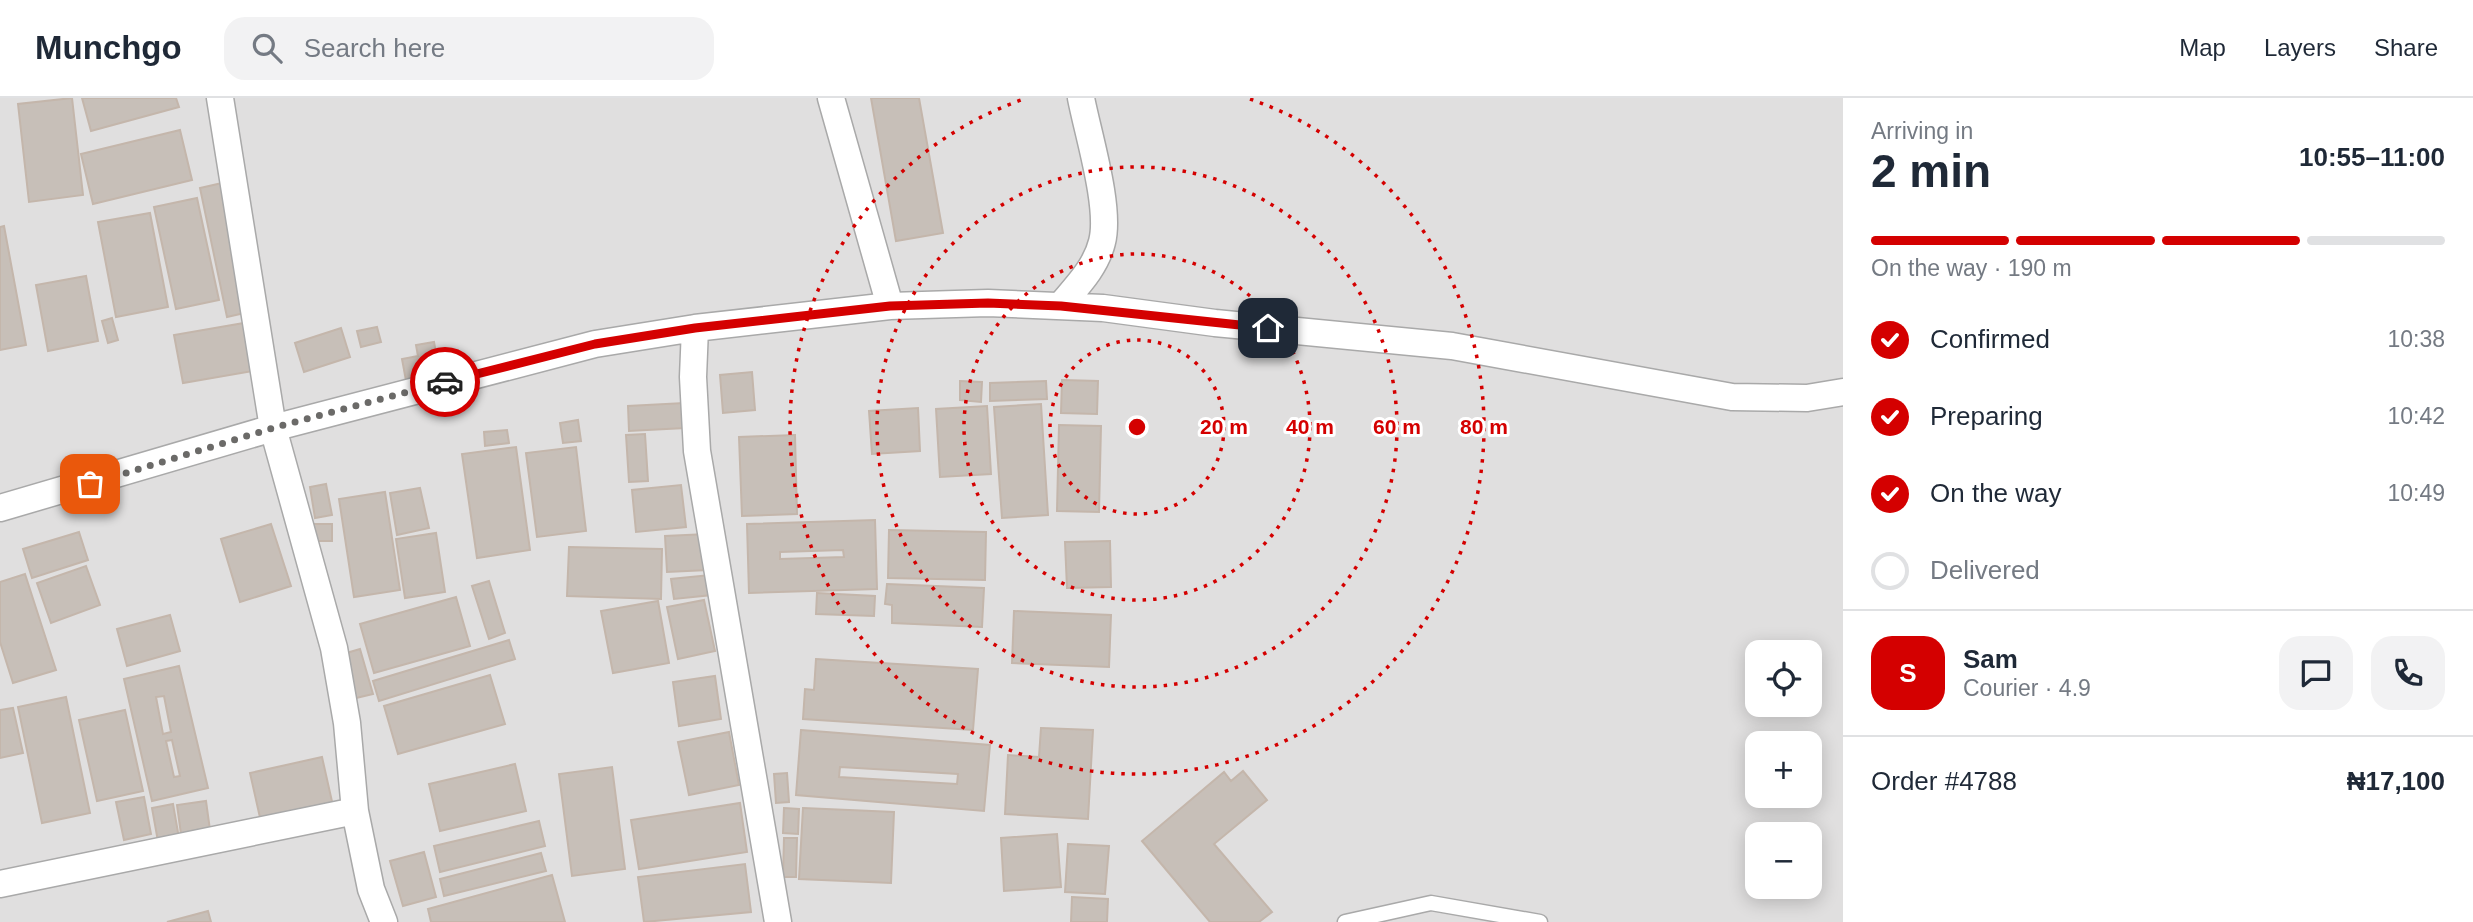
<!DOCTYPE html>
<html lang="en">
<head>
<meta charset="utf-8">
<style>
	body { margin:0; font-family:Helvetica,sans-serif; background:#f2f2f3; color:#1f2937; height:100vh; display:flex; flex-direction:column; font-size:26px; white-space:nowrap }
	* { box-sizing:border-box; margin:0 }
	p { font-size:23px; color:#747a83 }
	.icon { flex:none; width:38px; height:38px; fill:none; stroke:currentColor; stroke-width:2; stroke-linecap:round; stroke-linejoin:round }
	.map { position:relative; flex:1; overflow:hidden }
	.panel { display:flex; flex-direction:column; background:#fff; width:630px }
	.panel>* { flex:none }
	.tools { position:absolute; left:1745px; top:542px; display:grid; gap:14px }
	.tools a { display:grid; place-items:center; width:77px; height:77px; border-radius:14px; background:#fff; box-shadow:0 4px 18px #0003; font-size:35px }
	.pin { position:absolute; display:grid; place-items:center; width:60px; height:60px; color:#fff; margin:-30px; border-radius:14px; box-shadow:0 4px 10px #0006 }
	.courier { position:absolute; display:grid; place-items:center; width:70px; height:70px; margin:-35px; border:5px solid #d40000; border-radius:50%; background:#fff; color:#222; box-shadow:0 2px 9px #0007 }
	.overview em { font-style:normal; font-weight:700 }
	.overview div { display:flex; flex-direction:column-reverse }
	.overview { display:flex; align-items:center; justify-content:space-between; height:119px; padding:0 28px }
	h1 { font-size:46px; font-weight:700; line-height:52px }
	.bar { display:grid; grid-template-columns:repeat(4,1fr); gap:10px 7px; align-content:center; height:84px; padding:0 28px }
	.bar i { height:9px; border-radius:5px; background:#e0e1e3 }
	.bar .active { background:#d40000 }
	.bar p { grid-column:span 4 }
	.line { display:flex; align-items:center; gap:18px; padding:0 28px; border-top:2px solid #e0e1e3 }
	.line div { flex:1 }
	.round { display:grid; place-items:center; flex:none; width:74px; height:74px; border-radius:21px; background:#f2f2f3 }
	ol { padding:0 28px; list-style:none }
	li { display:flex; align-items:center; gap:21px; height:77px }
	li p { margin-inline-start:auto }
	li .icon { padding:7px; border-radius:50%; background:#d40000; color:#fff; stroke-width:4 }
	li:last-child { color:#747a83 }
	li i { width:38px; height:38px; border:4px solid #e0e1e3; border-radius:50% }
	header { display:flex; align-items:center; gap:42px; box-sizing:border-box; height:98px; padding:0 35px; background:#fff; border-bottom:2px solid #e0e1e3 }
	header strong { font-size:33px }
	nav { display:flex; gap:38px; margin-inline-start:auto; font-size:24px }
	.search { width:490px; height:63px; background:#f2f2f3; display:flex; align-items:center; gap:18px; box-sizing:border-box; padding:0 24px; border-radius:21px; color:#747a83; font-size:26px }
	main { display:flex; flex:1; min-height:0 }
	.map>svg:first-child { display:block }
	.residential { fill:#e0dfdf; fill-rule:evenodd }
	.building { fill:#c7bfb8; stroke:#c4b6ab; stroke-width:2; fill-rule:evenodd }
	.lines { fill:none; stroke-linecap:round; stroke-linejoin:round }
	.lane-casing { stroke:#a9a9a9; stroke-width:17 }
	.street-casing { stroke:#a9a9a9; stroke-width:29 }
	.lane { stroke:#fff; stroke-width:14 }
	.street { stroke:#fff; stroke-width:26 }
	.done { stroke:#6b6a68; stroke-width:7; stroke-dasharray:0 12.6 }
	.route { stroke:#d40000; stroke-width:9 }
	.ring { fill:none; stroke:#d40000; stroke-width:3.5; stroke-dasharray:3.5 7 }
	.centre { fill:#d40000; stroke:#fff; stroke-width:3.5 }
	.ring-label { font-size:21px; text-anchor:middle; font-weight:bold; fill:#d40000; stroke:#fff; stroke-width:6; stroke-linejoin:round; paint-order:stroke }
</style>
</head>
<body>
<header>
<strong>Munchgo</strong>
<div class="search"><svg class="icon" aria-label="search" viewBox="0 0 24 24"><circle cx="10" cy="10" r="6"/><path d="M15 15l6 6"/></svg>Search here</div>
<nav><a>Map</a><a>Layers</a><a>Share</a></nav>
</header>
<main>
<div class="map">
<svg width="1843" height="824" viewBox="0 0 1843 824">
	<rect width="100%" height="100%" fill="#f2efe9"/>
	<path class="residential" d="M0,0H1843V824H0ZM1757,555H1810V607H1757ZM1757,646H1810V698H1757ZM1757,737H1810V789H1757Z"/>
	<path class="building" d="M72,0L83,97L29,104L18,6Z
		M82,0H176L179,9L91,33Z
		M871,0H919L943,135L896,143Z
		M180,32L192,82L93,106L81,56Z
		M222,85L249,214L227,219L200,90Z
		M197,100L219,202L176,211L154,109Z
		M150,115L168,209L116,219L98,124Z
		M4,128L26,247L0,252V129Z
		M86,178L98,243L48,253L36,187Z
		M112,220L118,242L108,245L102,223Z
		M244,225L253,273L183,285L174,237Z
		M377,229L381,244L361,249L357,233Z
		M341,230L350,259L304,274L295,245Z
		M434,244L441,282L407,288L402,261L418,258L416,247Z
		M752,274L755,312L723,315L720,277Z
		M1062,282L1098,283L1097,316L1061,315Z
		M960,283L982,284L981,304L960,302Z
		M1046,283L1047,301L990,303V285Z
		M684,305L685,330L629,333L628,308Z
		M1041,306L1048,417L1002,420L994,309Z
		M987,308L991,376L940,379L936,311Z
		M918,310L920,353L872,356L869,313Z
		M578,322L581,343L563,345L560,325Z
		M1059,327L1101,328L1099,414L1057,413Z
		M507,332L509,345L485,348L484,334Z
		M645,336L648,383L629,384L626,337Z
		M795,337L797,416L742,418L739,339Z
		M516,349L530,452L477,460L462,356Z
		M576,349L586,433L537,439L526,355Z
		M326,386L332,417L315,420L310,389Z
		M681,387L686,429L636,434L632,392Z
		M420,390L429,430L397,437L390,395Z
		M385,394L400,492L354,499L339,401Z
		M875,422L877,491L749,495L747,426ZM843,452L844,459L780,461V454Z
		M271,426L291,488L240,504L221,441Z
		M310,426H332V443H310Z
		M889,432L986,434L985,482L888,480Z
		M79,434L88,462L32,480L23,451Z
		M436,435L445,494L405,500L396,441Z
		M707,436L708,472L667,474L665,438Z
		M1110,443L1111,489L1067,490L1065,444Z
		M569,449L662,451L661,501L567,498Z
		M86,468L100,507L51,525L37,485Z
		M25,476L56,572L13,585L0,544V484Z
		M710,477L712,497L674,501L671,481Z
		M489,483L505,535L489,541L472,488Z
		M887,486L984,490L982,529L892,525V507L885,506Z
		M817,495L875,498L874,518L816,516Z
		M456,499L470,548L374,575L360,526Z
		M704,502L715,553L678,561L667,509Z
		M658,503L669,565L613,575L601,513Z
		M1014,513L1111,517L1109,569L1012,565Z
		M170,517L180,553L127,568L117,531Z
		M509,542L515,561L379,603L373,583Z
		M360,551L373,596L356,600L343,556Z
		M816,561L978,571L973,632L803,621L805,591L814,592Z
		M179,568L208,690L152,703L124,581ZM164,598L171,634L163,636L156,599ZM172,642L180,678L174,679L166,643Z
		M490,577L505,626L398,656L384,608Z
		M715,578L721,621L679,628L673,584Z
		M66,599L90,715L42,725L18,609Z
		M13,610L23,655L0,660V612Z
		M125,612L143,693L97,703L79,622Z
		M1041,630L1093,632L1088,721L1005,716L1008,657L1039,659Z
		M801,632L990,647L984,713L796,697ZM840,669L958,676L957,686L839,679Z
		M729,634L739,687L689,697L678,644Z
		M322,659L333,708L261,724L250,675Z
		M515,666L526,713L440,733L429,686Z
		M612,669L625,771L572,778L559,676Z
		M1243,673L1267,702L1214,746L1272,814L1259,824H1210L1142,743L1224,674L1231,683Z
		M787,675L789,704L776,705L774,676Z
		M144,699L151,736L124,742L116,704Z
		M206,703L210,732L181,736L177,707Z
		M740,705L747,754L639,771L631,722Z
		M173,706L180,746L159,749L152,710Z
		M784,710L799,711L798,736L783,735Z
		M803,710L894,714L891,785L799,781Z
		M539,723L545,748L440,774L434,748Z
		M1057,736L1061,789L1004,793L1001,740Z
		M784,740H797L796,779H783Z
		M1068,746L1109,748L1105,796L1065,794Z
		M424,754L436,799L403,808L390,763Z
		M541,755L546,773L444,798L440,781Z
		M745,766L751,814L644,824L638,779Z
		M552,777L565,824H431L428,811Z
		M1072,799L1108,801L1107,824H1071Z
		M208,813L211,824H167Z"/>
	<g class="lines">
		<defs>
			<path id="lane" d="M1345,824L1431,805L1540,824"/>
			<path id="street" d="M220,0L273,330L334,550L347,625L355,713L371,791L384,824
				M831,0L890,208
				M1061,207C1077,188 1096,169 1102,144C1111,110 1088,36 1081,0
				M695,230L693,279L697,353L778,824
				M0,410L273,330L595,246L695,230L890,208L988,205L1103,210L1215,225L1452,248L1732,299L1807,300L1843,294
				M0,786L355,713"/>
		</defs>
		<use href="#lane" class="lane-casing"/>
		<use href="#street" class="street-casing"/>
		<use href="#lane" class="lane"/>
		<use href="#street" class="street"/>
	</g>
	<g class="lines">
		<path class="done" d="M90,386L273,330L445,284"/>
		<path class="route" d="M445,284L595,246L695,230L890,208L988,205L1061,208L1268,230"/>
	</g>
	<g class="ring">
		<circle cx="1137" cy="329" r="87"/>
		<circle cx="1137" cy="329" r="173"/>
		<circle cx="1137" cy="329" r="260"/>
		<path d="M1250 1A347 347 0 1 1 1024 1"/>
	</g>
	<circle cx="1137" cy="329" r="10" class="centre"/>
	<g class="ring-label">
		<text x="1224" y="336">20 m</text>
		<text x="1310" y="336">40 m</text>
		<text x="1397" y="336">60 m</text>
		<text x="1484" y="336">80 m</text>
	</g>
</svg>
<div class="tools">
<a><svg class="icon" aria-label="locate" viewBox="0 0 24 24"><circle cx="12" cy="12" r="6"/><path d="M12 2v4M12 18v4M2 12h4M18 12h4"/></svg></a>
<a>+</a>
<a>−</a>
</div>
<div class="pin" style="left:90px;top:386px;background:#ea580c"><svg class="icon" aria-label="bag" viewBox="0 0 24 24"><path d="M5 8h14l-1 12H6zM9 8a3 3 0 0 1 6 0"/></svg></div>
<div class="pin" style="left:1268px;top:230px;background:#1f2937"><svg class="icon" aria-label="home" viewBox="0 0 24 24"><path d="M3 11l9-7 9 7M6 9v11h12V9"/></svg></div>
<div class="courier" style="left:445px;top:284px"><svg class="icon" aria-label="car" viewBox="0 0 24 24"><path d="M5 17H2v-5l4-1 3-4h7l3 4 3 1v5h-3M9 17h6M6 11h13"/><circle cx="7" cy="17" r="2"/><circle cx="17" cy="17" r="2"/></svg></div>
</div>
<section class="panel">
<div class="overview"><div><h1>2 min</h1><p>Arriving in</p></div><em>10:55–11:00</em></div>
<div class="bar"><i class="active"></i><i class="active"></i><i class="active"></i><i></i><p>On the way · 190 m</p></div>
<ol>
<li><svg class="icon" aria-label="check" viewBox="0 0 24 24"><path d="M5 12l5 5 9-10"/></svg>Confirmed<p>10:38</p></li>
<li><svg class="icon" aria-label="check" viewBox="0 0 24 24"><path d="M5 12l5 5 9-10"/></svg>Preparing<p>10:42</p></li>
<li><svg class="icon" aria-label="check" viewBox="0 0 24 24"><path d="M5 12l5 5 9-10"/></svg>On the way<p>10:49</p></li>
<li><i></i>Delivered</li>
</ol>
<div class="line" style="height:126px"><b class="round" style="background:#d40000;color:#fff">S</b><div><b>Sam</b><p>Courier · 4.9</p></div><a class="round"><svg class="icon" aria-label="chat" viewBox="0 0 24 24"><path d="M4 5h16v11H9l-5 4z"/></svg></a><a class="round"><svg class="icon" aria-label="phone" viewBox="0 0 24 24"><path d="M5 4h4l2 5-3 2q2 4 5 5l2-3 5 2v4C11 20 4 13 5 4z"/></svg></a></div>
<div class="line" style="height:91px"><div>Order #4788</div><b>₦17,100</b></div>
</section>
</main>
</body>
</html>
